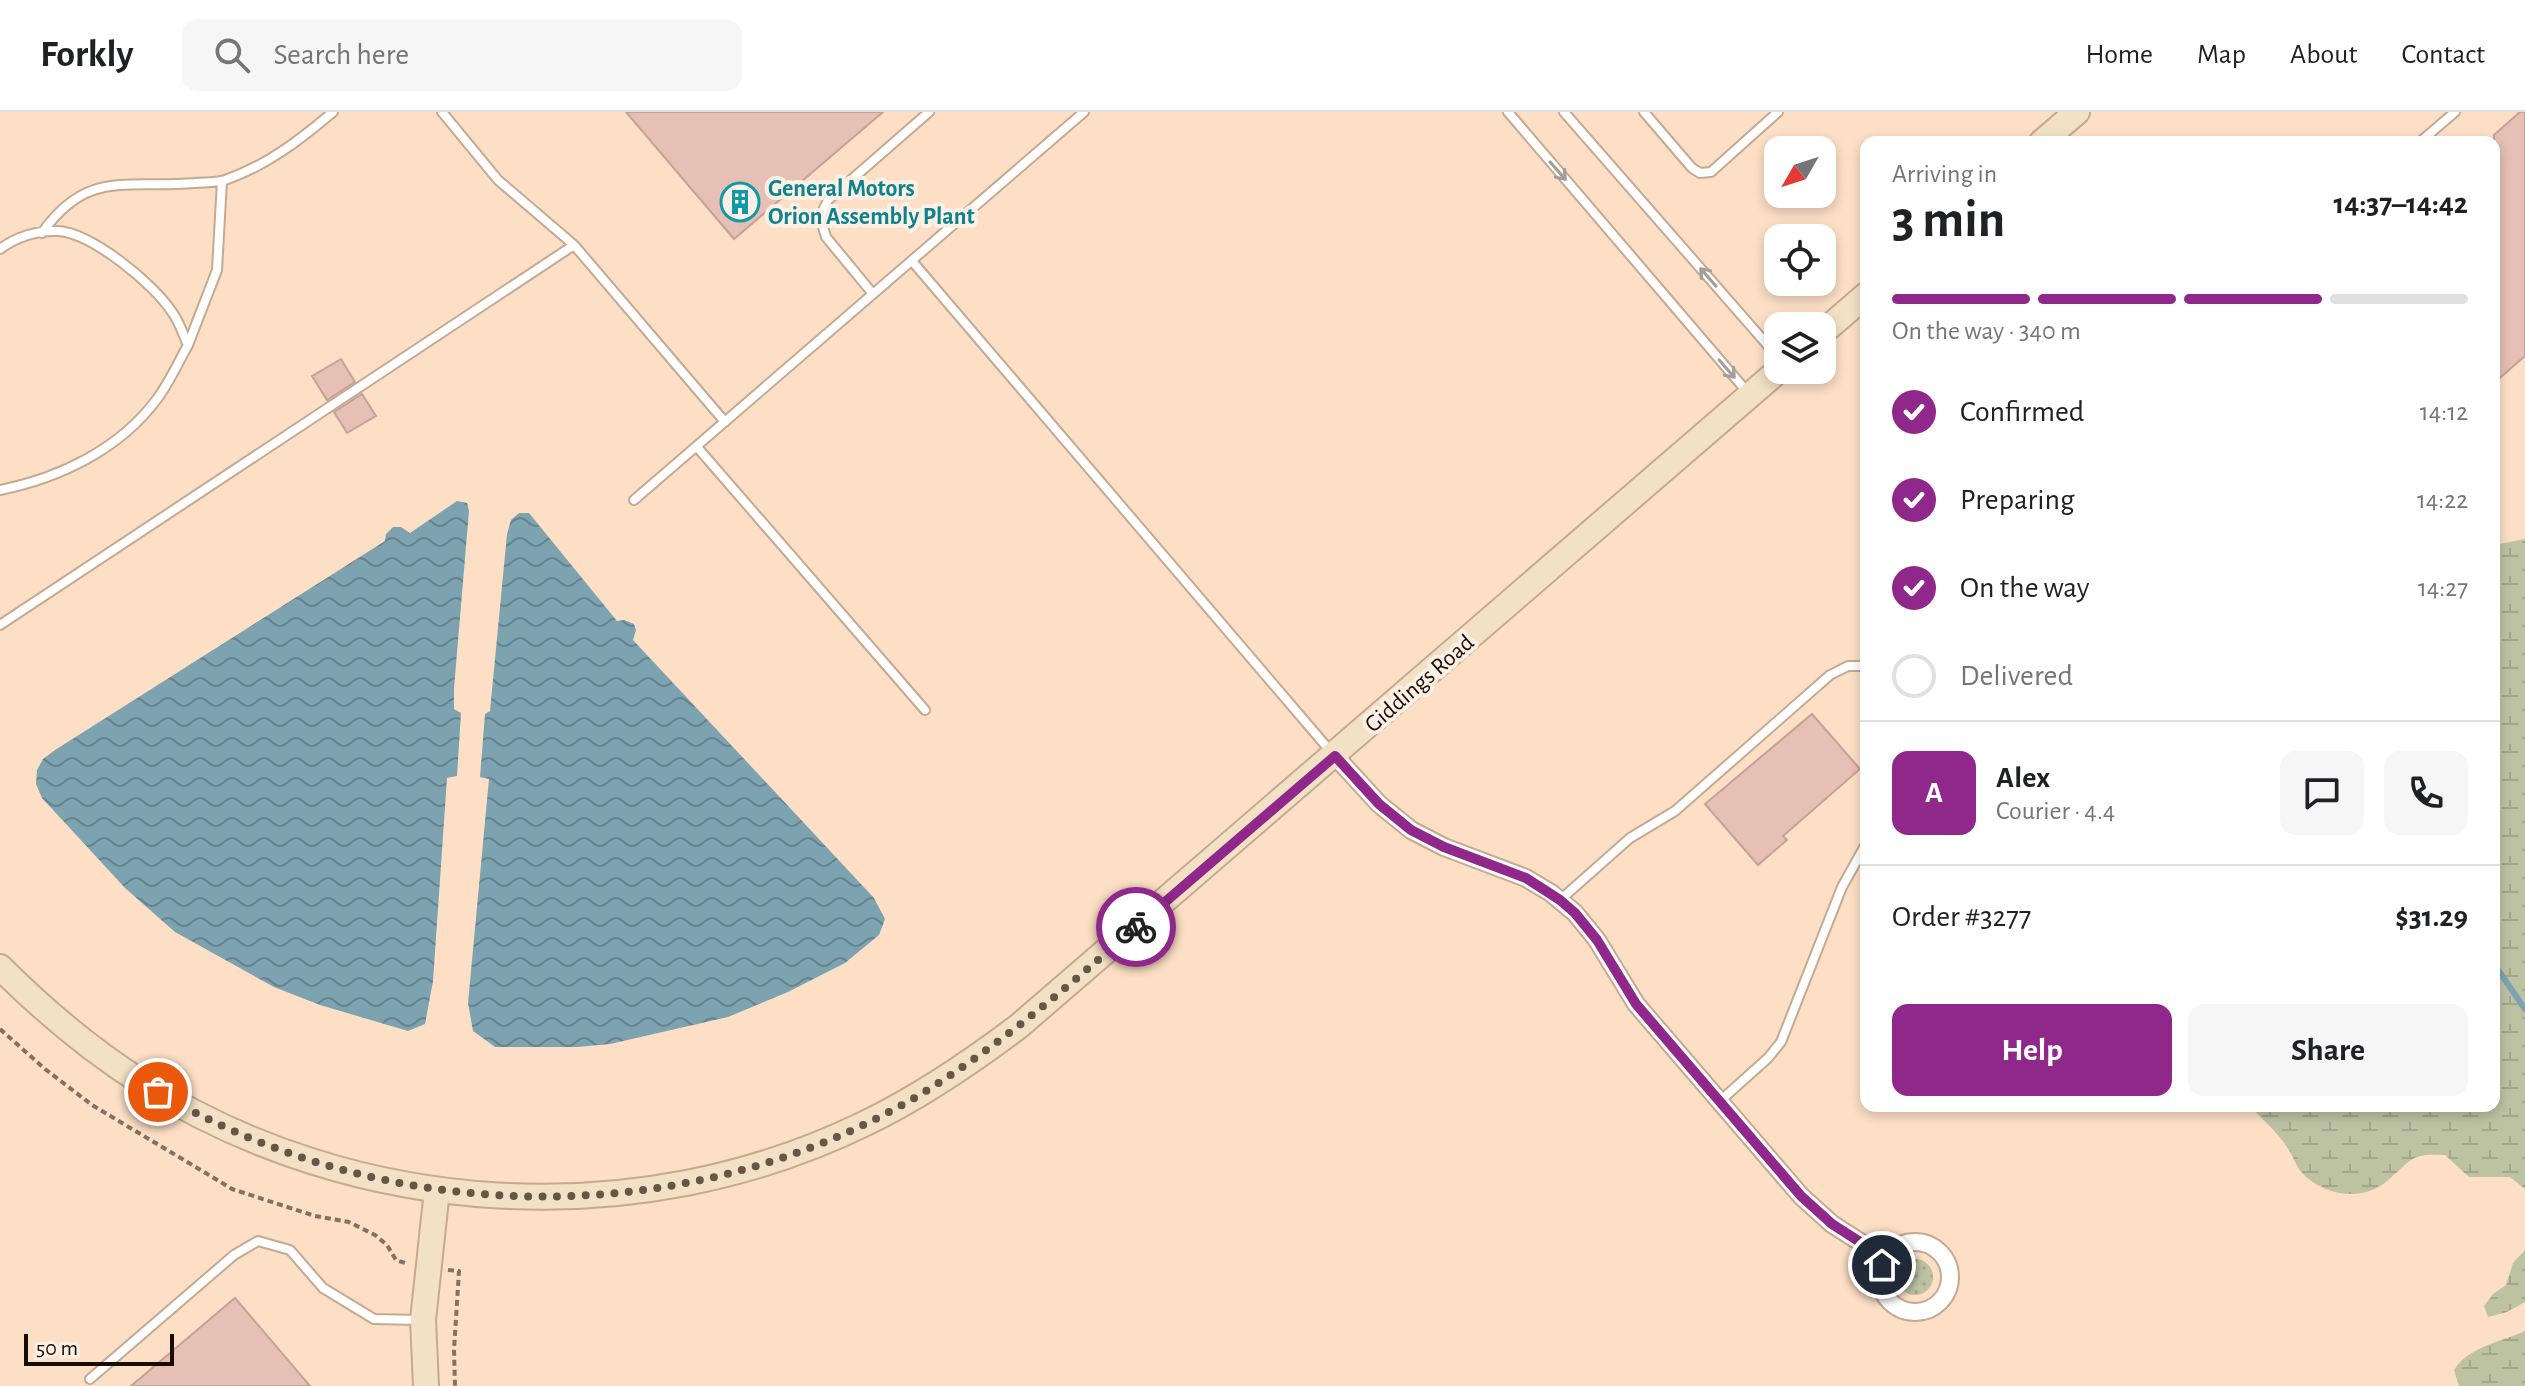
<!DOCTYPE html>
<html lang="en">
<head>
<meta charset="utf-8">
<style>
	body { margin:0; font-family:"Alegreya Sans",sans-serif; background:#f6f6f6; color:#202124; height:100vh; display:flex; flex-direction:column; font-size:30px; white-space:nowrap }
	* { box-sizing:border-box; margin:0 }
	p { font-size:26px; color:#757577 }
	.icon { flex:none; width:44px; height:44px; fill:none; stroke:currentColor; stroke-width:2; stroke-linecap:round; stroke-linejoin:round }
	.map { position:relative; flex:1; overflow:hidden }
	.panel { position:absolute; left:1860px; top:24px; width:640px; height:976px; display:flex; flex-direction:column; background:#fff; border-radius:16px; box-shadow:0 4px 12px #0003 }
	.panel>* { flex:none }
	.needle { width:52px; rotate:231deg }
	.buttons { position:absolute; left:1764px; top:24px; display:grid; gap:16px }
	.buttons a { display:grid; place-items:center; width:72px; height:72px; border-radius:16px; background:#fff; box-shadow:0 4px 12px #0003; font-size:40px }
	.scale { position:absolute; left:24px; bottom:20px; width:150px; box-sizing:border-box; padding-left:8px; border:4px solid #160d05; border-top:0; font-size:22px; line-height:28px; white-space:nowrap; color:#160d05; -webkit-text-stroke:6px #fcf0e5; paint-order:stroke }
	.pin { position:absolute; display:grid; place-items:center; width:68px; height:68px; color:#fff; margin:-34px; border:4px solid #fff; border-radius:50%; box-shadow:0 2px 8px #0007 }
	.courier { position:absolute; display:grid; place-items:center; width:80px; height:80px; margin:-40px; border:6px solid #90278b; border-radius:50%; background:#fff; color:#222; box-shadow:0 2px 10px #0007 }
	.overview em { font-style:normal; font-weight:600 }
	.overview div { display:flex; flex-direction:column-reverse }
	.overview { display:flex; align-items:center; justify-content:space-between; height:136px; padding:0 32px }
	h1 { font-size:52px; font-weight:600; line-height:60px }
	.bar { display:grid; grid-template-columns:repeat(4,1fr); gap:12px 8px; align-content:center; height:96px; padding:0 32px }
	.bar i { height:10px; border-radius:6px; background:#e0e0e0 }
	.bar .current { background:#90278b }
	.bar p { grid-column:span 4 }
	.line { display:flex; align-items:center; gap:20px; padding:0 32px; border-top:2px solid #e0e0e0 }
	.line div { flex:1 }
	.round { display:grid; place-items:center; flex:none; width:84px; height:84px; border-radius:16px; background:#f6f6f6 }
	ol { padding:0 32px; list-style:none }
	li { display:flex; align-items:center; gap:24px; height:88px }
	li p { margin-inline-start:auto }
	li .icon { padding:8px; border-radius:50%; background:#90278b; color:#fff; stroke-width:4 }
	li:last-child { color:#757577 }
	li i { width:44px; height:44px; border:4px solid #e0e0e0; border-radius:50% }
	.cta { display:flex; gap:16px; margin-top:auto; padding:16px 32px }
	.cta a { flex:1; height:92px; border-radius:16px; background:#90278b; color:#fff; font-size:32px; font-weight:600; line-height:92px; text-align:center }
	.cta a+a { background:#f6f6f6; color:#202124 }
	header { display:flex; align-items:center; gap:48px; box-sizing:border-box; height:112px; padding:0 40px; background:#fff; border-bottom:2px solid #e0e0e0 }
	header strong { font-size:38px }
	nav { display:flex; gap:44px; margin-inline-start:auto; font-size:28px }
	.search { width:560px; height:72px; background:#f6f6f6; display:flex; align-items:center; gap:20px; box-sizing:border-box; padding:0 28px; border-radius:16px; color:#757577; font-size:30px }
	.map>svg:first-child { display:block }
	.grass { fill:url(#grass-dots) }
	.wetland { fill:url(#wetland-marsh) }
	.water { fill:url(#water-waves) }
	.lines { fill:none; stroke-linecap:round; stroke-linejoin:round }
	.stream { stroke:#7da3b1; stroke-width:6 }
	.building { fill:#e6bfb5; stroke:#c7a198; stroke-width:2 }
	.lane-casing { stroke:#c5a991; stroke-width:12 }
	.street-casing { stroke:#c5a991; stroke-width:20 }
	.secondary-casing { stroke:#c5a991; stroke-width:28 }
	.path { stroke:#847161; stroke-width:4; stroke-dasharray:6 4; stroke-linecap:butt }
	.lane { stroke:#fff; stroke-width:8 }
	.street { stroke:#fff; stroke-width:16 }
	.secondary { stroke:#f3e1c5; stroke-width:24 }
	.oneway { stroke:#a29e9b }
	.done { stroke:#665648; stroke-width:8; stroke-dasharray:0 14.4 }
	.route { stroke:#90278b; stroke-width:10 }
	.labels { text-anchor:middle; stroke-width:8; stroke-linejoin:round; paint-order:stroke }
	.culture-label { font-size:24px; font-weight:bold; fill:#0d838f; stroke:#fcf0e5; text-anchor:start }
	.street-label { font-size:24px; fill:#160d05; stroke:#fcf0e5 }
</style>
</head>
<body>
<header>
<strong>Forkly</strong>
<div class="search"><svg class="icon" aria-label="search" viewBox="0 0 24 24"><circle cx="10" cy="10" r="6"/><path d="M15 15l6 6"/></svg>Search here</div>
<nav><a>Home</a><a>Map</a><a>About</a><a>Contact</a></nav>
</header>
<div class="map">
<svg width="2525" height="1274" viewBox="0 0 2525 1274">
	<defs>
		<pattern id="grass-dots" width="8" height="8" patternUnits="userSpaceOnUse" patternTransform="scale(2)"><rect width="8" height="8" fill="#bdc2a3"/><path d="M2 2h.1M6 6h.1" fill="none" stroke="#a2a68b" stroke-width="1.8" stroke-linecap="round"/></pattern>
		<pattern id="wetland-marsh" width="20" height="14" patternUnits="userSpaceOnUse" patternTransform="scale(2)"><rect width="20" height="14" fill="#bdc2a3"/><path d="M1 5h8M5 5V1M11 12h8M15 12V8" fill="none" stroke="#a2a68b"/></pattern>
		<pattern id="water-waves" width="16" height="10" patternUnits="userSpaceOnUse" patternTransform="scale(2)"><rect width="16" height="10" fill="#7da3b1"/><path d="M0 5q4-4 8 0t8 0" fill="none" stroke="#65838e"/></pattern>
	</defs>
	<rect width="100%" height="100%" fill="#fcdfc5"/>
	<path class="grass" d="M1897 1165a18 18 0 1 1 36 0a18 18 0 1 1-36 0Z"/>
	<path class="wetland" d="M2525,427V1077L2510,1065H2469L2445,1043C2409,1041 2412,1048 2387,1069C2363,1090 2325,1084 2303,1062C2296,1055 2293,1043 2287,1035C2277,1020 2262,1007 2250,994H2494V433Z
		M2525,1138V1190L2507,1200L2488,1205L2484,1194L2493,1182L2506,1173L2513,1151Z
		M2525,1219V1274H2459L2454,1258C2468,1235 2501,1230 2525,1219Z"/>
	<path class="water" d="M457,389L467,391L469,399L454,576V597L461,601L457,664L447,666L433,869L425,912L408,919L320,893L274,875L175,820L125,776L42,686L36,672L37,658L43,647L55,638L385,429L386,422L393,415H401L410,421Z
		M519,401H529L617,509L624,508L634,512L636,518L633,528L874,786L885,807L879,823L845,851L788,880L728,905L610,932L577,935H495L473,919L468,891L489,667L480,665L485,602L490,599L507,422L511,408Z"/>
	<g class="lines">
		<path class="stream" d="M2494,852L2525,897"/>
	</g>
	<path class="building" d="M626,0H883L734,127Z
		M2520,0H2525V244L2494,271V23Z
		M341,247L355,270L327,288L312,264Z
		M362,282L376,304L347,321L334,300Z
		M1812,602L1860,657L1783,724L1787,728L1758,753L1705,692Z
		M235,1186L310,1274H131Z"/>
	<g class="lines">
		<defs>
			<path id="lane" d="M442,0L498,68L574,133L725,310
				M1508,0L1749,282
				M1564,0L1778,245
				M1644,0L1692,56L1700,61L1711,60L1778,0
				M2420,30L2455,0
				M42,121C87,57 126,77 195,71C204,70 215,71 225,68C266,54 300,28 333,0
				M0,137C16,125 38,118 58,119C92,121 154,172 172,200C179,209 183,222 188,233C178,251 169,271 157,287C120,337 60,366 0,378
				M912,149L1332,641
				M873,182L826,125L820,105L828,88L929,0
				M188,233L217,158L222,69
				M697,335L925,598
				M634,388L1084,0
				M0,513L574,133
				M1560,788L1630,726L1675,699L1830,563L1848,554H1866
				M1720,989L1768,946L1781,930L1842,775L1866,732
				M90,1267L234,1143L258,1129L290,1138L323,1176L374,1207L419,1208"/>
			<path id="street" d="M1335,644L1379,692L1411,718L1444,735L1526,766L1551,781L1575,801L1597,828L1636,892L1801,1084L1832,1112L1885,1146
				M1880 1165a35 35 0 1 1 70 0a35 35 0 1 1-70 0Z"/>
			<path id="secondary" d="M2042,30L2077,0
				M1822,221L1866,183
				M0,855C43,898 89,937 141,970C356,1106 637,1123 866,1011C920,985 970,951 1019,914L1779,258
				M426,1274L423,1208L437,1078"/>
		</defs>
		<use href="#lane" class="lane-casing"/>
		<use href="#street" class="street-casing"/>
		<use href="#secondary" class="secondary-casing"/>
		<path class="path" d="M0,917L45,957L92,993L219,1069L232,1077L315,1104L349,1110L375,1123L387,1133L396,1148L408,1152
			M448,1158L459,1159L454,1238L455,1274"/>
		<use href="#lane" class="lane"/>
		<use href="#street" class="street"/>
		<use href="#secondary" class="secondary"/>
	</g>
	<defs><path id="oneway-shaft" d="M-6 0H5M1.5-3L5.5 0L1.5 3" fill="none" stroke-width="1.6" stroke-linecap="round" stroke-linejoin="round" transform="scale(2)"/></defs>
	<g class="oneway">
		<use href="#oneway-shaft" transform="translate(1558 59) rotate(49)"/>
		<use href="#oneway-shaft" transform="translate(1708 165) rotate(-131)"/>
		<use href="#oneway-shaft" transform="translate(1727 257) rotate(49)"/>
	</g>
	<g class="lines">
		<path class="done" d="M158,980C388,1116 684,1121 916,985C996,937 1066,876 1136,815"/>
		<path class="route" d="M1136,815L1335,644L1379,692L1411,718L1444,735L1526,766L1560,788L1575,801L1597,828L1636,892L1801,1084L1832,1112L1885,1146L1882,1153"/>
	</g>
	<defs>
		<symbol id="building-ring" viewBox="-11 -11 22 22"><circle r="9.5" fill="#fcf0e5" stroke="#0f9aa8" stroke-width="1.5"/><path d="M-4-6H4V6H1V3H-1V6H-4ZM-2.5-4.3h1.7v1.8h-1.7ZM.8-4.3h1.7v1.8H.8ZM-2.5-1h1.7V.8h-1.7ZM.8-1h1.7V.8H.8Z" fill="#0f9aa8"/></symbol>
	</defs>
	<g fill-rule="evenodd">
		<use href="#building-ring" x="718" y="68" width="44" height="44"/>
	</g>
	<g class="labels">
		<g class="culture-label">
			<text x="768" y="84">General Motors<tspan x="768" dy="28">Orion Assembly Plant</tspan></text>
		</g>
		<g class="street-label">
			<text transform="translate(1419 571) rotate(-41)" y="8">Giddings Road</text>
		</g>
	</g>
</svg>
<div class="buttons">
<a><svg class="needle" viewBox="-14 -14 28 28"><path d="M0-13l5 13h-10z" fill="#e53935"/><path d="M0 13l5-13h-10z" fill="#757577"/></svg></a>
<a><svg class="icon" aria-label="locate" viewBox="0 0 24 24"><circle cx="12" cy="12" r="6"/><path d="M12 2v4M12 18v4M2 12h4M18 12h4"/></svg></a>
<a><svg class="icon" aria-label="layers" viewBox="0 0 24 24"><path d="M12 4l9 5-9 5-9-5zM3 14l9 5 9-5"/></svg></a>
</div>
<div class="scale">50 m</div>
<div class="pin" style="left:158px;top:980px;background:#ea580c"><svg class="icon" aria-label="bag" viewBox="0 0 24 24"><path d="M5 8h14l-1 12H6zM9 8a3 3 0 0 1 6 0"/></svg></div>
<div class="pin" style="left:1882px;top:1153px;background:#1f2937"><svg class="icon" aria-label="home" viewBox="0 0 24 24"><path d="M3 11l9-7 9 7M6 9v11h12V9"/></svg></div>
<div class="courier" style="left:1136px;top:815px"><svg class="icon" aria-label="bike" viewBox="0 0 24 24"><circle cx="6" cy="16" r="4"/><circle cx="18" cy="16" r="4"/><path d="M6 16l4-8h5l3 8M10 8l3 8H6M13 5h3"/></svg></div>
<section class="panel">
<div class="overview"><div><h1>3 min</h1><p>Arriving in</p></div><em>14:37–14:42</em></div>
<div class="bar"><i class="current"></i><i class="current"></i><i class="current"></i><i></i><p>On the way · 340 m</p></div>
<ol>
<li><svg class="icon" aria-label="check" viewBox="0 0 24 24"><path d="M5 12l5 5 9-10"/></svg>Confirmed<p>14:12</p></li>
<li><svg class="icon" aria-label="check" viewBox="0 0 24 24"><path d="M5 12l5 5 9-10"/></svg>Preparing<p>14:22</p></li>
<li><svg class="icon" aria-label="check" viewBox="0 0 24 24"><path d="M5 12l5 5 9-10"/></svg>On the way<p>14:27</p></li>
<li><i></i>Delivered</li>
</ol>
<div class="line" style="height:144px"><b class="round" style="background:#90278b;color:#fff">A</b><div><b>Alex</b><p>Courier · 4.4</p></div><a class="round"><svg class="icon" aria-label="chat" viewBox="0 0 24 24"><path d="M4 5h16v11H9l-5 4z"/></svg></a><a class="round"><svg class="icon" aria-label="phone" viewBox="0 0 24 24"><path d="M5 4h4l2 5-3 2q2 4 5 5l2-3 5 2v4C11 20 4 13 5 4z"/></svg></a></div>
<div class="line" style="height:104px"><div>Order #3277</div><b>$31.29</b></div>
<div class="cta"><a>Help</a><a>Share</a></div>
</section>
</div>
</body>
</html>
